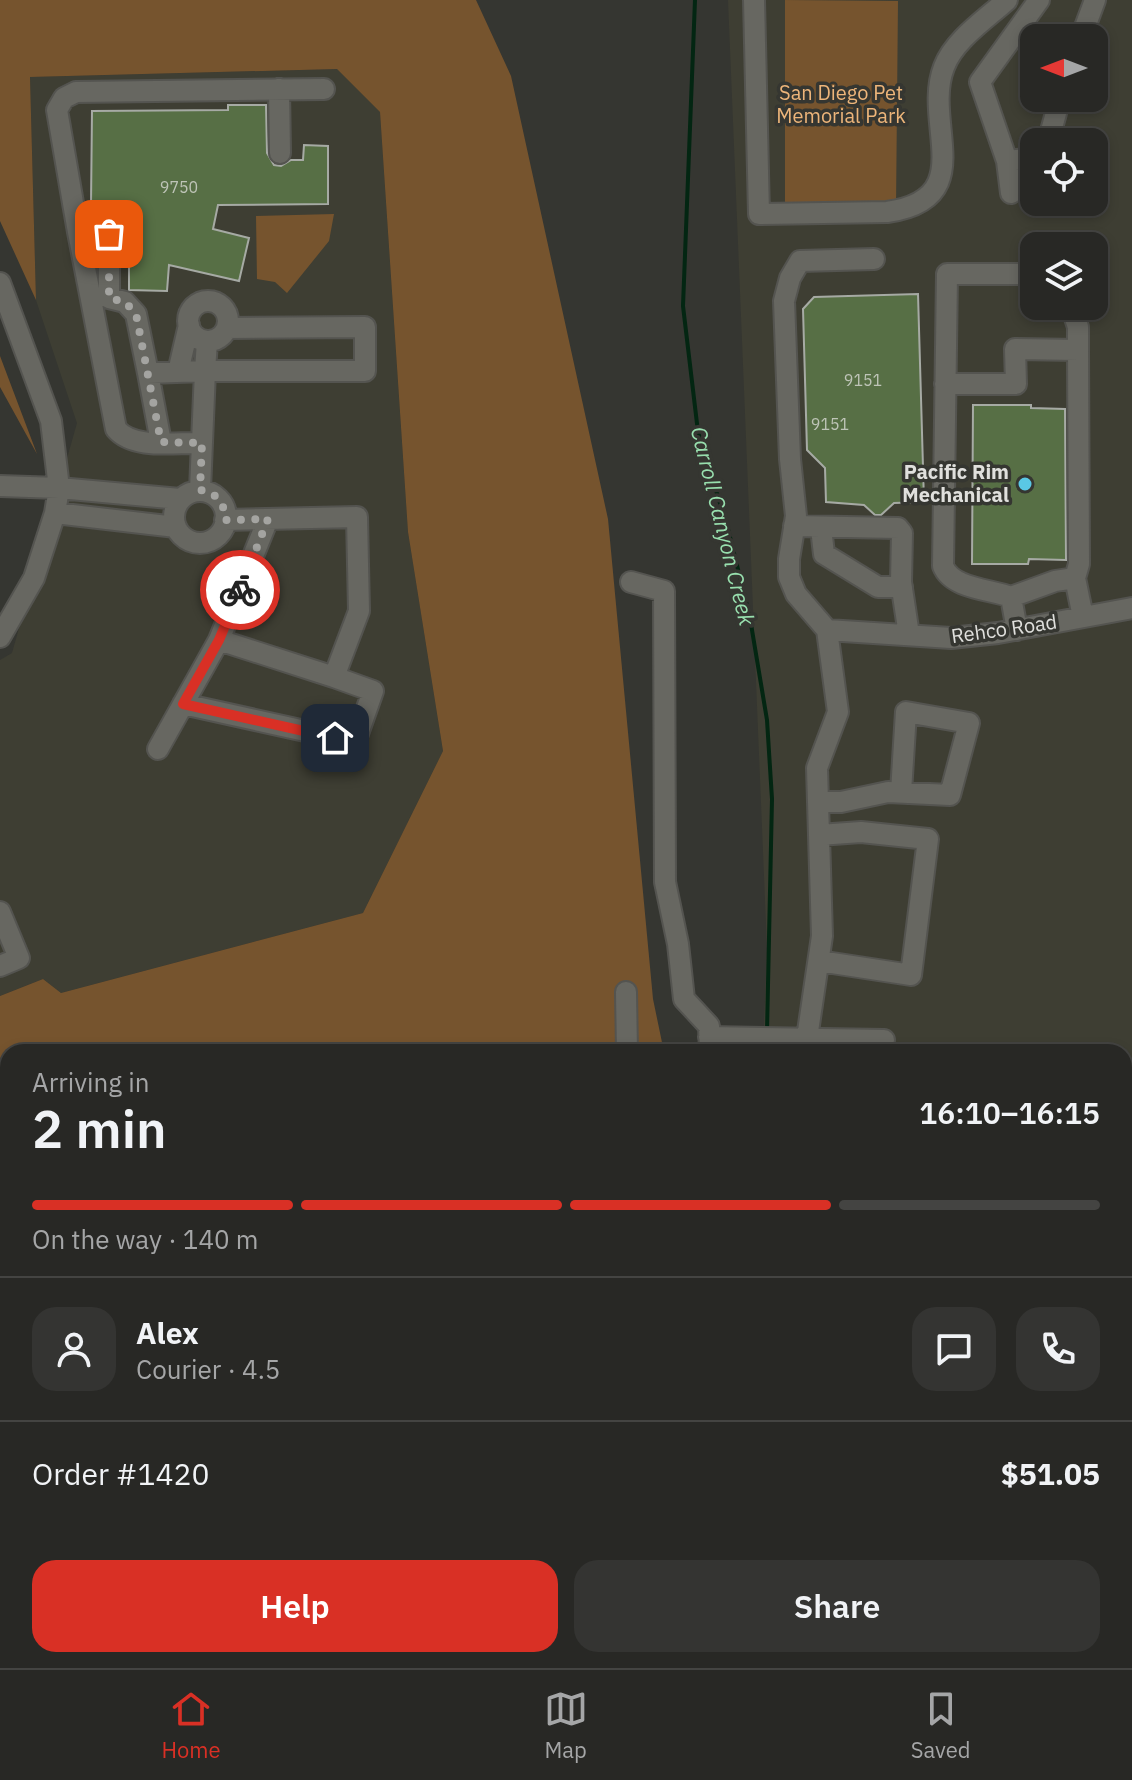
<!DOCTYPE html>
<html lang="en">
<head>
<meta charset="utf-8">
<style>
	body { margin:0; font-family:"IBM Plex Sans",sans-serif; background:#343432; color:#f1f3f6; height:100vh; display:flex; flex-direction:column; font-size:30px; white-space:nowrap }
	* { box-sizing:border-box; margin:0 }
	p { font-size:26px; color:#a5a6a7 }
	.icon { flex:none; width:44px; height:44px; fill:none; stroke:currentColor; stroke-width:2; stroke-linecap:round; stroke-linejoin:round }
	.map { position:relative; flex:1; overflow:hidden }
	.drawer { position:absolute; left:0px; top:1044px; width:1132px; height:624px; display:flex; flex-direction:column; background:#282825; border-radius:24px 24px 0 0; box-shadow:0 4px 12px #0003,0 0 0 2px #444442 }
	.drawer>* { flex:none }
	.needle { width:52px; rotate:270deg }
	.fabs { position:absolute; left:1020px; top:24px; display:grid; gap:16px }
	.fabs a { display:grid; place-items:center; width:88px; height:88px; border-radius:16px; background:#282825; box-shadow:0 4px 12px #0003,0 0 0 2px #444442; font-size:40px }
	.pin { position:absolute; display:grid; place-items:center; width:68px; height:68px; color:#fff; margin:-34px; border-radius:16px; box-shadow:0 4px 12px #0006 }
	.courier { position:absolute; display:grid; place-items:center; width:80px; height:80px; margin:-40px; border:6px solid #d93025; border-radius:50%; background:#fff; color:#222; box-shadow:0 2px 10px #0007 }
	.summary em { font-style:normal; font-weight:600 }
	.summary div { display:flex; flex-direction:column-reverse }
	.summary { display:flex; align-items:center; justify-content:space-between; height:136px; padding:0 32px }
	h1 { font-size:52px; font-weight:600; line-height:60px }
	.bar { display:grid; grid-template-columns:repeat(4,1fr); gap:12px 8px; align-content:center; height:96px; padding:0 32px }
	.bar i { height:10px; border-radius:6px; background:#444442 }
	.bar .on { background:#d93025 }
	.bar p { grid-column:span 4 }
	.line { display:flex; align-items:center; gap:20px; padding:0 32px; border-top:2px solid #444442 }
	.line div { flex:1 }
	.round { display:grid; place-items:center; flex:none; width:84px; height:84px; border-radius:24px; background:#343432 }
	.cta { display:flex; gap:16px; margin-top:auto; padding:16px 32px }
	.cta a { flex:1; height:92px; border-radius:24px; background:#d93025; color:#fff; font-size:32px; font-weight:600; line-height:92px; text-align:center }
	.cta a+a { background:#343432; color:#f1f3f6 }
	.menu { display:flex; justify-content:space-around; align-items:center; height:112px; border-top:2px solid #444442; background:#282825; font-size:22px; color:#a5a6a7 }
	.menu a { display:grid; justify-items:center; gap:4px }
	.menu .on { color:#d93025 }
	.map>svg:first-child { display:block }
	.built { fill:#3e3e33; fill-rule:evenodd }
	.green { fill:#76542e }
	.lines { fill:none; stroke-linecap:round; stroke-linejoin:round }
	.stream { stroke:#032612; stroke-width:4 }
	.building { fill:#576f45; stroke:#a6aaa4; stroke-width:2 }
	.minor-casing { stroke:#545450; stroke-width:24 }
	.minor { stroke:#676761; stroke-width:20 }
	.done { stroke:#a4a4a1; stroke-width:8; stroke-dasharray:0 14.4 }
	.route { stroke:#d93025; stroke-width:10 }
	.poi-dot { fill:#5ac8e5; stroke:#353631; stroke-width:3 }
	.labels { text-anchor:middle; stroke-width:7; stroke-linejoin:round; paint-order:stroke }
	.number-label { font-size:16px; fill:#bec4b7 }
	.park-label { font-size:20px; fill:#edb57a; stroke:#353631 }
	.poi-label { font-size:20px; font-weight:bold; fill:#e0e0dd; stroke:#353631; text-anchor:end }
	.street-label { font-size:20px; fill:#e0e0dd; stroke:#353631 }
	.water-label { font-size:22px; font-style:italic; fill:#98dfae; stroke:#353631 }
</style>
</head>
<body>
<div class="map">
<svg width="1132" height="1668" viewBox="0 0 1132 1668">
	<rect width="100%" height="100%" fill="#353631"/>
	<path class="built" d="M728,0H1132V1668H884L886,1660H1124V1052H763L767,949ZM1034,38H1094V98H1034ZM1034,142H1094V202H1034ZM1034,246H1094V306H1034Z
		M337,69L380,112L408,532L443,751L363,913L61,993L43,979L0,996V660L12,653L77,423L36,300L30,77Z"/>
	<path class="green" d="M0,0H476L511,76L608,519L653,999L664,1052H8V1660H516L514,1668H0V996L43,979L61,993L363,913L443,751L408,532L380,112L337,69L30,77L36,300L0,221Z
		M785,0L898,1L896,207L785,208Z
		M334,214L329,241L287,293L275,282L257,279L256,216Z
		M0,356L37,454L0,387Z
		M526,1660H877L875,1668H523Z"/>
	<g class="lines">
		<path class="stream" d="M695,0L683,306L698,432L728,529L750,618L767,720L772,799L767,1031
			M730,1668V1660"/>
	</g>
	<path class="building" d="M228,105H266L267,153L274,165L281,166L291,160H303L304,145L328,146V204L218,205L213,229L249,238L239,281L169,265L167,291L129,290V206L91,205L92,111L228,110Z
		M918,294L924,502L894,503L881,515H875L864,505L826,502L825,468L807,450L803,309L814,297Z
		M973,405H1031V408L1065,409L1066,560L1029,559L1028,564H972Z"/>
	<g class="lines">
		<defs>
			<path id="minor" d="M754,0L759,214L887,212C981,199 922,123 944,67C954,40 986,19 1007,0
				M1081,38L1095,0
				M279,89L280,153
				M1048,142L1056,113
				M1007,161L1034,158
				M1011,193L1007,161L980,82L1039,0
				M78,232L116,429C134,450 176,442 202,443
				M0,283L51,421L59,488L55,513L34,578L0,637
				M188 321a20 20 0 1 1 40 0a20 20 0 1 1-40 0Z
				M1071,306L1078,327V350L1079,564L1075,578L1083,617
				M207,341L205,371H365V327L227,328
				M178,372L189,325
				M148,373L161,442
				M945,384H1016L1015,349L1078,350
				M0,486L59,488L180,499
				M200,490L205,371L148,373L136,314L125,302L109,298V234L78,232L57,110L64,98L76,92L324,89
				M174 517a26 26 0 1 1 52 0a26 26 0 1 1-52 0Z
				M55,513L176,527
				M225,520L357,517L359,611L334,677L219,640L268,519
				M794,526L898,528L902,533L901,582L909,635
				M821,528L824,554L878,587H902
				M631,582L664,591L665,882L678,944L684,999L709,1026L710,1052
				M1011,597L1055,581L1075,578
				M827,630L951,638L998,633L1132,608
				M1017,630L1011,597C990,589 952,589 943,566L947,274H1034
				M183,704L355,742L373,691L334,677
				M158,749L219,640
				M818,802H841L888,792L950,795L969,723L906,712L901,792
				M0,912L19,958L0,966
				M819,961L911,975L928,839L861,832L819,835
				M626,992L627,1052
				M709,1037L884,1040
				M805,1052L822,936L817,768L838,712L827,630L796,594L789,577V559L796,516L790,459L784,301L790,278L800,261L874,259
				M1124,1179L1132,1140
				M1124,1210L1132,1222
				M1124,1279L1132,1258
				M1124,1430L1132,1433
				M1124,1460L1132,1463
				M1124,1512L1132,1515
				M149,1668L151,1660
				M178,1668L179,1660
				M277,1668L279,1660
				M521,1668L524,1660
				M934,1668L938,1660"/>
		</defs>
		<use href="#minor" class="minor-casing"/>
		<use href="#minor" class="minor"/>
	</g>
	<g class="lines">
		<path class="done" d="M109,234V298L125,302L136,314L161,442L202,443L200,490C217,493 225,503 225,520L268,519L240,590"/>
		<path class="route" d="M240,590L219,640L183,704L335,738"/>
	</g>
	<circle class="poi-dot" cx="1025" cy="484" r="8"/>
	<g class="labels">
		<g class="number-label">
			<text x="179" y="193">9750</text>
			<text x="863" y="386">9151</text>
			<text x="830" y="430">9151</text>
		</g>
		<g class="park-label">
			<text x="841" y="100">San Diego Pet<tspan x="841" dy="23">Memorial Park</tspan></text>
		</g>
		<g class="poi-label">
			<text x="1009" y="479">Pacific Rim<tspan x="1009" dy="23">Mechanical</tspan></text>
		</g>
		<g class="street-label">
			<text transform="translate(1004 629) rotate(-8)" y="7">Rehco Road</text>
		</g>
		<g class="water-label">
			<text transform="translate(723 526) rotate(76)" y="8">Carroll Canyon Creek</text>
		</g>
	</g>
</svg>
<div class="fabs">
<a><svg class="needle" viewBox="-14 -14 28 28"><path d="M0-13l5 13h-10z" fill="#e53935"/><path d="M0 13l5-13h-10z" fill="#a5a6a7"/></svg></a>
<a><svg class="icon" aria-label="locate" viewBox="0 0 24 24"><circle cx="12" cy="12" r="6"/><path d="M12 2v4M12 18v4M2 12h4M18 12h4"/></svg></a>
<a><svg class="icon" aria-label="layers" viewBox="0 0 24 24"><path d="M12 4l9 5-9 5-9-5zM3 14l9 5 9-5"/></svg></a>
</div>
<div class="pin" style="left:109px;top:234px;background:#ea580c"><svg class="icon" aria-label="bag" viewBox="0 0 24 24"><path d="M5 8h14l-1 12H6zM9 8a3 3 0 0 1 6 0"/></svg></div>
<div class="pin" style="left:335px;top:738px;background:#1f2937"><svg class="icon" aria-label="home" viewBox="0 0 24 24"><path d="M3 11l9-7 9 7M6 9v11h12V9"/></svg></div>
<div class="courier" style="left:240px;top:590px"><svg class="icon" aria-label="bike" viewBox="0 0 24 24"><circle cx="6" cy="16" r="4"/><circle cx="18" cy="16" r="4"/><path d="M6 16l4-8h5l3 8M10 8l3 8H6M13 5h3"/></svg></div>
<section class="drawer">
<div class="summary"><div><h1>2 min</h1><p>Arriving in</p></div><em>16:10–16:15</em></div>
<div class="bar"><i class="on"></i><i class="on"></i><i class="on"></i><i></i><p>On the way · 140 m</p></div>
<div class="line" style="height:144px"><a class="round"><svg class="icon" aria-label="person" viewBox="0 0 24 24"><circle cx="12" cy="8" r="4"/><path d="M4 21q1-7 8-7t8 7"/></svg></a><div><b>Alex</b><p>Courier · 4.5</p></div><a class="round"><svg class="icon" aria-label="chat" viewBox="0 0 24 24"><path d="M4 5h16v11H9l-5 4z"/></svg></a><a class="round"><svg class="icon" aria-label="phone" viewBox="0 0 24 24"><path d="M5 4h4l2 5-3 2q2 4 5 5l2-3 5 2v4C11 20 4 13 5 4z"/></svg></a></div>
<div class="line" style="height:104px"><div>Order #1420</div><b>$51.05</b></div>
<div class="cta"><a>Help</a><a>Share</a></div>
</section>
</div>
<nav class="menu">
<a class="on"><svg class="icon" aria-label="home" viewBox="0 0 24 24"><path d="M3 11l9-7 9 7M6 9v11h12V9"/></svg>Home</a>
<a><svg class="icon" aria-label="map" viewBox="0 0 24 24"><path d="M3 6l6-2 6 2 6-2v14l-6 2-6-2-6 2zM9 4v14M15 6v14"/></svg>Map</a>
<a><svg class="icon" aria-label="saved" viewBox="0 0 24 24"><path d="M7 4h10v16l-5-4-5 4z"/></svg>Saved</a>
</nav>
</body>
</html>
